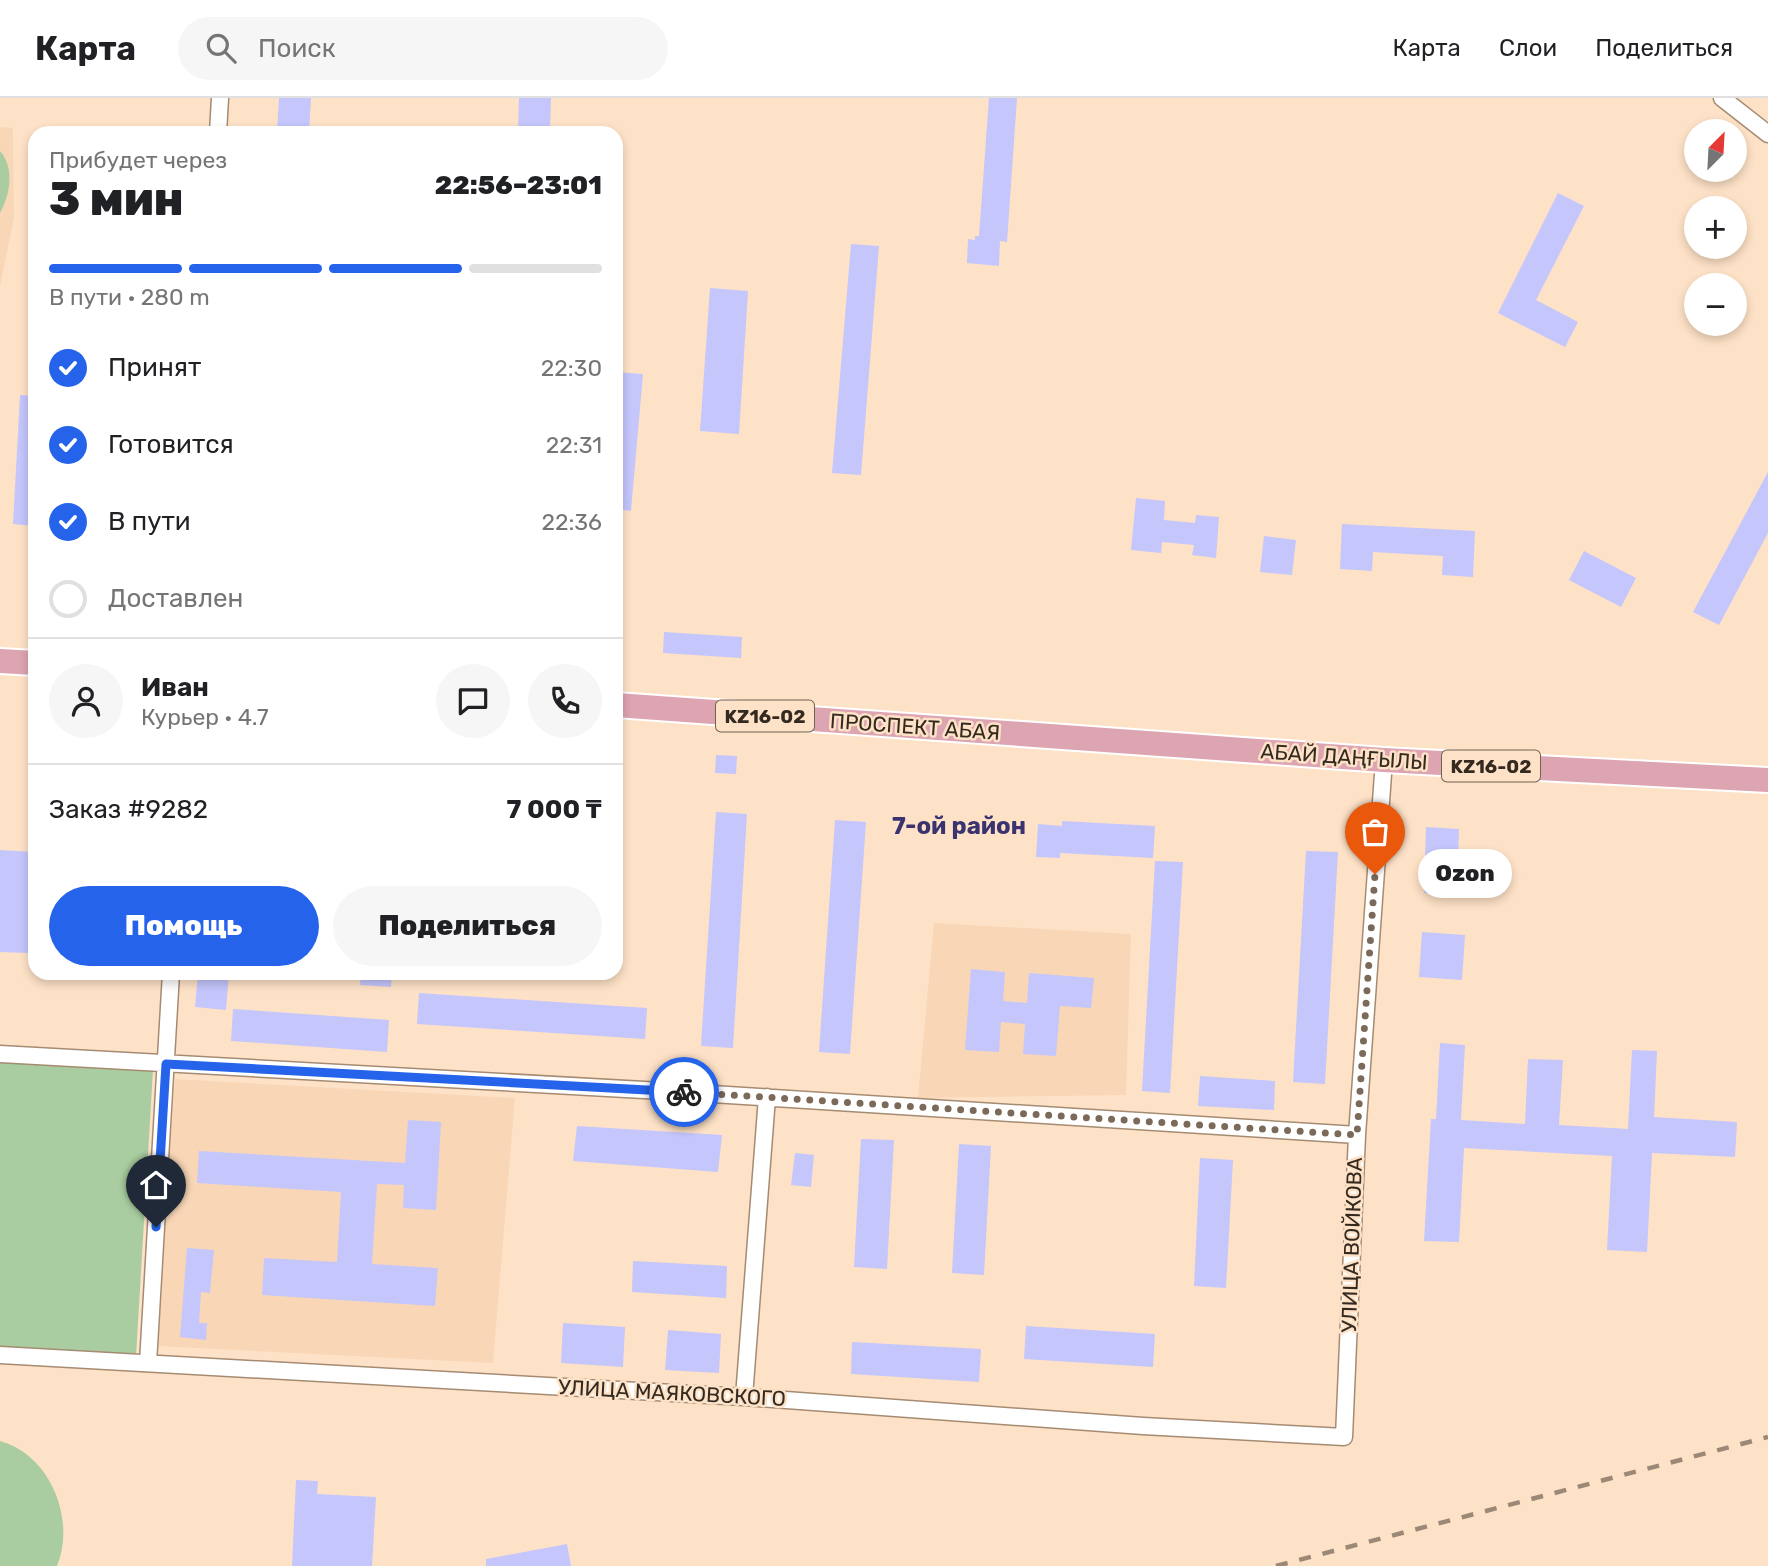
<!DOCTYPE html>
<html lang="ru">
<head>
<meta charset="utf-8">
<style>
	body { margin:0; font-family:Rubik,sans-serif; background:#f6f6f6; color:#202124; height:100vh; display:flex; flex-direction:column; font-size:26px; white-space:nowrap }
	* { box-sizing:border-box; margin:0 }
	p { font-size:23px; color:#757577 }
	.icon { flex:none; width:38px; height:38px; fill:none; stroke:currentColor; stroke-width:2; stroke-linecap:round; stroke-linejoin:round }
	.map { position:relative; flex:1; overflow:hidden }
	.side { position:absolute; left:28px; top:28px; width:595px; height:854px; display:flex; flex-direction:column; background:#fff; border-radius:21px; box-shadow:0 4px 10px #0003 }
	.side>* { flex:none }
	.needle { width:46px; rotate:24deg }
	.controls { position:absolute; left:1684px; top:21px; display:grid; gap:14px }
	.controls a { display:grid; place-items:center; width:63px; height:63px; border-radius:50%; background:#fff; box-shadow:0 4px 10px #0003; font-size:35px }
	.pin { position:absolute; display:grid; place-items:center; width:60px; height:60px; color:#fff; margin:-72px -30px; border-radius:50% 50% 50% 0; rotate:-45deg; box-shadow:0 0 7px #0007 }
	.pin .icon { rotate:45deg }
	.courier { position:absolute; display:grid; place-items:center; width:70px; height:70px; margin:-35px; border:5px solid #2563eb; border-radius:50%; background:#fff; color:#222; box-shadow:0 2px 9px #0007 }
	.bubble { position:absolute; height:49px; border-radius:24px; background:#fff; box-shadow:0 4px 10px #0003; font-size:23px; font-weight:800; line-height:49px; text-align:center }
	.overview em { font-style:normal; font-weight:800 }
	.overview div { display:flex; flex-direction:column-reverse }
	.overview { display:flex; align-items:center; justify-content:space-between; height:119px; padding:0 21px }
	h1 { font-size:46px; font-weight:800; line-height:52px }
	.bar { display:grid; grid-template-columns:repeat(4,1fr); gap:10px 7px; align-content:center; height:84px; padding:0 21px }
	.bar i { height:9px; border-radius:5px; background:#e0e0e0 }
	.bar .on { background:#2563eb }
	.bar p { grid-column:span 4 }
	.line { display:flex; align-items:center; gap:18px; padding:0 21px; border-top:2px solid #e0e0e0 }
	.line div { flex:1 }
	.round { display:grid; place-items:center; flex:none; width:74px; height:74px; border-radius:37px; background:#f6f6f6 }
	ol { padding:0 21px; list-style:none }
	li { display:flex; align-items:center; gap:21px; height:77px }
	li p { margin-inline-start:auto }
	li .icon { padding:7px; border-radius:50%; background:#2563eb; color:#fff; stroke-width:4 }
	li:last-child { color:#757577 }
	li i { width:38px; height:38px; border:4px solid #e0e0e0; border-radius:50% }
	.action { display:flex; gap:14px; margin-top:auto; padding:14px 21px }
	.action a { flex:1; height:80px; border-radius:42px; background:#2563eb; color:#fff; font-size:28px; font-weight:800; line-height:80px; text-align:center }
	.action a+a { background:#f6f6f6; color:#202124 }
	header { display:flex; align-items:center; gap:42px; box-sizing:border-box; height:98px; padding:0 35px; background:#fff; border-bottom:2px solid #e0e0e0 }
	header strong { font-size:33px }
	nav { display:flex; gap:38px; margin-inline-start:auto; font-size:24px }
	.search { width:490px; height:63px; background:#f6f6f6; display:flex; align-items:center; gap:18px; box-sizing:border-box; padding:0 24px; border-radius:38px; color:#757577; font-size:26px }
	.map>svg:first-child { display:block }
	.built { fill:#f9d7b6 }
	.green { fill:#a9cda0 }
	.building { fill:#c4c6fc }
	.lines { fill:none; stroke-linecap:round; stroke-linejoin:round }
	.street-casing { stroke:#a58b72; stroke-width:19 }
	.primary-casing { stroke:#fff; stroke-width:28 }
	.street { stroke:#fff; stroke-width:16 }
	.primary { stroke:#dda4b1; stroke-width:24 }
	.rail { stroke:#9c8876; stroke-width:4.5; stroke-dasharray:12 12; stroke-linecap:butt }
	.done { stroke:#7b6a5a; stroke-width:7; stroke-dasharray:0 12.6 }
	.route { stroke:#2563eb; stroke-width:9 }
	.labels { text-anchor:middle; stroke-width:5; stroke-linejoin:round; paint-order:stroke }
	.shield { fill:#fee2c7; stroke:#716152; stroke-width:2 }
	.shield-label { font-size:19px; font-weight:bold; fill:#342a20 }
	.street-label { font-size:21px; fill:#342a20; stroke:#fee2c7 }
	.quarter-label { font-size:24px; font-weight:bold; fill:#3a336f; stroke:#fee2c7 }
</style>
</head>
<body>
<header>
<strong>Карта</strong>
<div class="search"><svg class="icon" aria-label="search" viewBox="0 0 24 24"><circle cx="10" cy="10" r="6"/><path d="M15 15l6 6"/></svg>Поиск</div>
<nav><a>Карта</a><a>Слои</a><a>Поделиться</a></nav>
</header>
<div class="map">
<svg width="1768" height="1468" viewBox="0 0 1768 1468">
	<rect width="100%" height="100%" fill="#fee2c7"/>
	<path class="built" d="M0,29L13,30L14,120L0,188Z
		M934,825L1131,836L1126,997L918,1000Z
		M175,981L515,1000L493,1265L156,1248Z"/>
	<path class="green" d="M0,53C15,70 10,97 0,115Z
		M0,963L153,972L136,1258L0,1250Z
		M0,1343C51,1357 76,1422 57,1468H0Z"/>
	<path class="building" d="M279,0H311L309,35H277Z
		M519,0H551L550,35H518Z
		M989,0H1017L1007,144L1000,143L999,168L967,165L968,141L975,142V138H979Z
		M1558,95L1584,108L1536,202L1578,224L1565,249L1498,215Z
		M851,146L879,148L861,377L832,375Z
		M710,190L748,193L739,336L700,333Z
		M616,274L643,276L631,413L616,411Z
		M20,297L35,298V428L13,426Z
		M1768,374V435L1719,527L1693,514Z
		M1136,400L1165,403L1164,422L1195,425L1196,417L1219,419L1216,460L1192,457L1194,447L1162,444L1161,455L1131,452Z
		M1342,426L1475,433L1473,479L1442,477L1443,458L1373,454L1372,473L1340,471Z
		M1264,438L1296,442L1292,477L1260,474Z
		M1584,453L1636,480L1621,509L1569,482Z
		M664,534L742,539L741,560L663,555Z
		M716,657L737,658L736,676L715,675Z
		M716,714L747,716L733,950L701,948Z
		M835,722L866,724L850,956L819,954Z
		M1062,723L1155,728L1153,760L1060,755V760L1036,759L1038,726L1062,728Z
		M1426,729L1459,731L1457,796L1424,795Z
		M0,752L34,754L31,804L35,805V827H30L29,855L0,854Z
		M1306,753L1338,754L1325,986L1293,984Z
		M1155,763L1183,764L1170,995L1142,993Z
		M1422,834L1465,837L1462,882L1419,879Z
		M971,871L1005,874L1003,903L1027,905L1029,875L1094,880L1091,910L1060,908L1056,958L1023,956L1025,926L1001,924L999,954L965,952Z
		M198,875H229L226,912L195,909Z
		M361,875H392L391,889L360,887Z
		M419,895L647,910L645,941L417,926Z
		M233,911L389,922L387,954L231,943Z
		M1440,945L1465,947L1461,1022L1525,1026L1528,961L1563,962L1559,1027L1628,1031L1632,952L1657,953L1654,1019L1737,1024L1735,1059L1652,1055L1647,1154L1607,1152L1612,1058L1464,1050L1459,1144L1424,1143L1431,1021H1436Z
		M1200,978L1275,983L1274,1012L1198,1008Z
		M408,1022L441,1024L436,1112L403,1110L404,1087L377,1086L372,1166L438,1170L435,1208L262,1197L264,1160L337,1164L341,1094L197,1085L199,1053L405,1065Z
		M577,1028L722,1037L718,1074L573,1063Z
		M861,1041L894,1042L887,1171L854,1169Z
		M959,1046L991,1048L984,1177L952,1175Z
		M795,1055L814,1057L811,1089L791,1087Z
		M1200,1060L1233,1062L1226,1190L1194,1188Z
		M187,1150L214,1152L210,1195L201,1194L199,1225H207L206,1242L180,1239Z
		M633,1163L727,1168L726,1200L632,1194Z
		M563,1225L625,1229L623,1269L561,1265Z
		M1026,1228L1155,1236L1153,1269L1024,1261Z
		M668,1232L721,1236L719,1275L665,1272Z
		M852,1244L981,1251L979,1284L851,1276Z
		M296,1382L318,1383L317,1396L376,1399L372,1468H292Z
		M567,1446L571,1468H486V1461Z"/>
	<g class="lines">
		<defs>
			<path id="street" d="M1722,0L1768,36
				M218,35L220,0
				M0,956L680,994L1357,1037
				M0,1257L744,1299L1143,1328L1344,1339L1357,1037L1384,662
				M148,1265L171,875
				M744,1299L767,999"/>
			<path id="primary" d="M0,563L35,565
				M616,607L1384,662L1768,682"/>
		</defs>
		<use href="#street" class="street-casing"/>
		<use href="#primary" class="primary-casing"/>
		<use href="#street" class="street"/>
		<use href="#primary" class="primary"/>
		<path class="rail" d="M1276,1468L1768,1339"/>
	</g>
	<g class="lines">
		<path class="done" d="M684,994L1357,1037L1375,776"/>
		<path class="route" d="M156,1129L166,966L684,994"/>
	</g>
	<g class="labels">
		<g class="shield">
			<rect x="716" y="602.5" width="98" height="31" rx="5"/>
			<rect x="1442" y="652.5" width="98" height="31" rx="5"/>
		</g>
		<g class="shield-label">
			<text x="765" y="625">KZ16-02</text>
			<text x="1491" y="675">KZ16-02</text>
		</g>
		<g class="street-label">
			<text transform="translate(915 629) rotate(4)" y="7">ПРОСПЕКТ АБАЯ</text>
			<text transform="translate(1344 659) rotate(4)" y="7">АБАЙ ДАҢҒЫЛЫ</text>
			<text transform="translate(1352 1147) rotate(-88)" y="7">УЛИЦА ВОЙКОВА</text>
			<text transform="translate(672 1295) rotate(3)" y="7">УЛИЦА МАЯКОВСКОГО</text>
		</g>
		<g class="quarter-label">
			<text x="959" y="736">7-ой район</text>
		</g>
	</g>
</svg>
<div class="controls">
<a><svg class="needle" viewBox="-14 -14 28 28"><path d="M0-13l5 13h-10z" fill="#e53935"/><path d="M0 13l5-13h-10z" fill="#757577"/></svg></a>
<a>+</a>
<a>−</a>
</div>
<div class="pin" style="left:1375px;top:776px;background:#ea580c"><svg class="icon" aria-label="bag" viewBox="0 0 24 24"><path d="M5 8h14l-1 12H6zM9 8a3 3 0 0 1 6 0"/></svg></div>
<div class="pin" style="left:156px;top:1129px;background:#1f2937"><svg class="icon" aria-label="home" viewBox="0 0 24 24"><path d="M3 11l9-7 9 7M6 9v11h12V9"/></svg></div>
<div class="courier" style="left:684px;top:994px"><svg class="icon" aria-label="bike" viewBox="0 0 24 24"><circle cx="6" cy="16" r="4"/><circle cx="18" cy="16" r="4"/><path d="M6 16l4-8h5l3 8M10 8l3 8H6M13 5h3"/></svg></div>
<div class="bubble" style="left:1418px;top:751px;width:94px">Ozon</div>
<section class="side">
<div class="overview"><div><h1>3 мин</h1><p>Прибудет через</p></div><em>22:56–23:01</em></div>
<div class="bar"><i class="on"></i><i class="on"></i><i class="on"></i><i></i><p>В пути · 280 m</p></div>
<ol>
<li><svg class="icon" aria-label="check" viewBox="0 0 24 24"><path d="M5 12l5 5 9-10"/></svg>Принят<p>22:30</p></li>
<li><svg class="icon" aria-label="check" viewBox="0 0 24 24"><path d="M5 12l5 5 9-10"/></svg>Готовится<p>22:31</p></li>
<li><svg class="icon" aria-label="check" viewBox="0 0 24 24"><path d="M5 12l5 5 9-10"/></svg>В пути<p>22:36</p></li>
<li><i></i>Доставлен</li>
</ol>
<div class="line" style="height:126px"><a class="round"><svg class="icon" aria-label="person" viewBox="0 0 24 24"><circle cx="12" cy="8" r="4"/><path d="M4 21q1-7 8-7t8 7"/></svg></a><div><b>Иван</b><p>Курьер · 4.7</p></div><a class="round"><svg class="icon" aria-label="chat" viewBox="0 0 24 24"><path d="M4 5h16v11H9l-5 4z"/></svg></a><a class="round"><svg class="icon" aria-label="phone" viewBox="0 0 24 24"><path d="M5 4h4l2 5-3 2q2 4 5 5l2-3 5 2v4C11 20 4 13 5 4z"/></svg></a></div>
<div class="line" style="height:91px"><div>Заказ #9282</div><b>7 000 ₸</b></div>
<div class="action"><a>Помощь</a><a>Поделиться</a></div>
</section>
</div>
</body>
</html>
